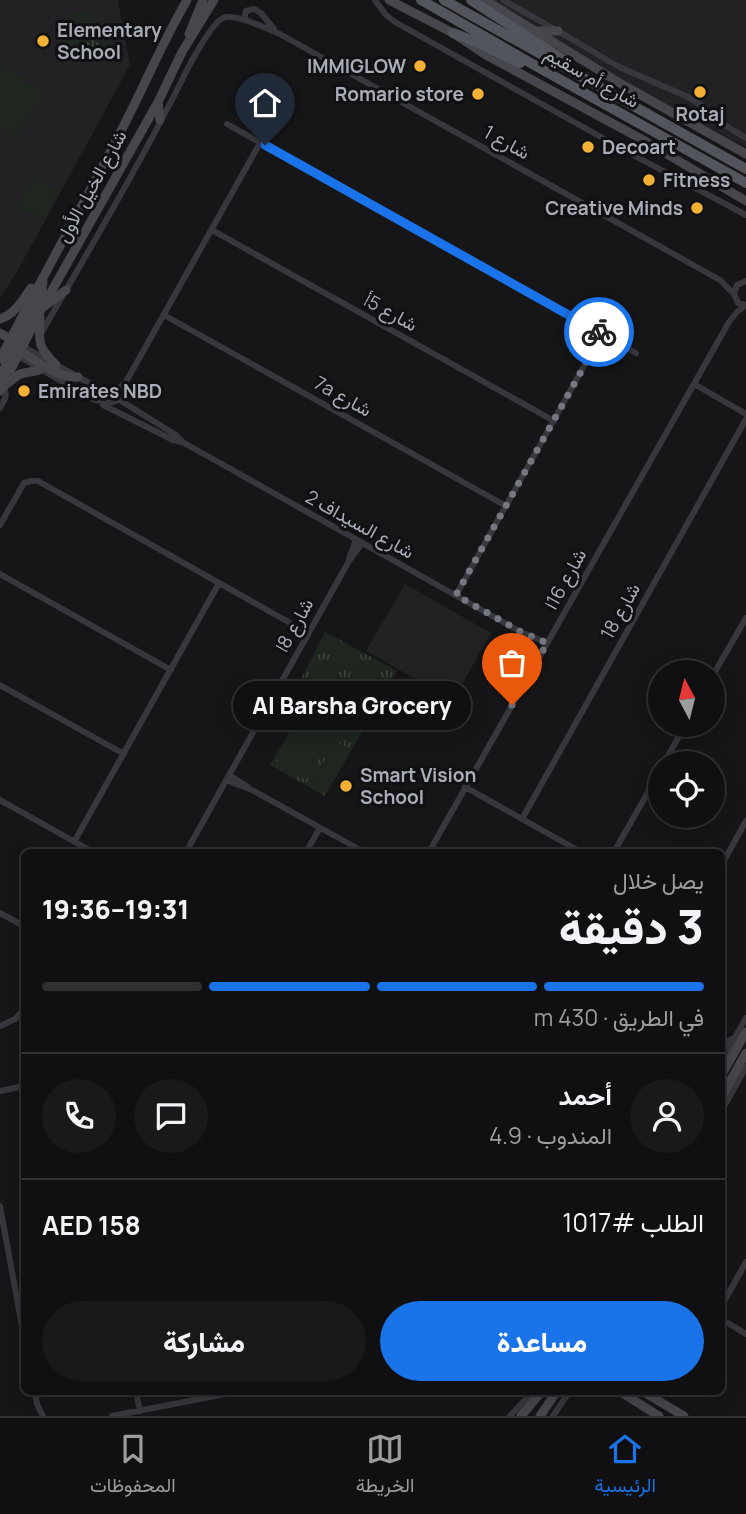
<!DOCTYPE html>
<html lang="ar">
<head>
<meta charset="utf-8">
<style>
	body { margin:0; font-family:Manrope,Vazirmatn,sans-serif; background:#19191b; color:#f1f3f6; direction:rtl; height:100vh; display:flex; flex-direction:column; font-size:26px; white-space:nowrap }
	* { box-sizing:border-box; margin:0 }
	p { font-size:23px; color:#9c9d9f }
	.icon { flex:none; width:38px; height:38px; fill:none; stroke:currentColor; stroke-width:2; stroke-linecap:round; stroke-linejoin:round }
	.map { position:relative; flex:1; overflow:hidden; direction:ltr }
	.panel { position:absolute; left:21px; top:849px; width:704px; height:546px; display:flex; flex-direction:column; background:#101012; border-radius:10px; box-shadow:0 4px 18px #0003,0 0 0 2px #303032; direction:rtl }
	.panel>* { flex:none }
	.needle { width:46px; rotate:353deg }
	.controls { position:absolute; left:648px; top:660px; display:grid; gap:14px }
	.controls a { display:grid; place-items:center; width:77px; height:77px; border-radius:50%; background:#101012; box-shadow:0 4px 18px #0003,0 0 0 2px #303032; font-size:35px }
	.pin { position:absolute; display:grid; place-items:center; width:60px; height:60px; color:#fff; margin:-72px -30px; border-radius:50% 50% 50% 0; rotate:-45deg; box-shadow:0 0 7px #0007 }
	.pin .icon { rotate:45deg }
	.courier { position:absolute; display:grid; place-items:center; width:70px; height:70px; margin:-35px; border:5px solid #1a73e8; border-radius:50%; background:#fff; color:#222; box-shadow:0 2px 9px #0007 }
	.bubble { position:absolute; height:49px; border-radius:24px; background:#101012; box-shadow:0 4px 18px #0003,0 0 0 2px #303032; font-size:23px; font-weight:800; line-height:49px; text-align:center; direction:rtl }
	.summary em { font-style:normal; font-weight:800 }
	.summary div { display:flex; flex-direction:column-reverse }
	.summary { display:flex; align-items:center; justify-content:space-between; height:119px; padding:0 21px }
	h1 { font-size:46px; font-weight:800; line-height:52px }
	.bar { display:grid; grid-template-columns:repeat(4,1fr); gap:10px 7px; align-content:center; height:84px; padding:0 21px }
	.bar i { height:9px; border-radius:5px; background:#303032 }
	.bar .selected { background:#1a73e8 }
	.bar p { grid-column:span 4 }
	.line { display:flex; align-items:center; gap:18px; padding:0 21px; border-top:2px solid #303032 }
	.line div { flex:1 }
	.round { display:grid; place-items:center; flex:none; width:74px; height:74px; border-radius:37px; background:#19191b }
	.cta { display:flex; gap:14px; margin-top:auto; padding:14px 21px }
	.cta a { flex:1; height:80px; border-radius:42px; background:#1a73e8; color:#fff; font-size:28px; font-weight:800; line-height:80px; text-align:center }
	.cta a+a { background:#19191b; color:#f1f3f6 }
	.tabs { display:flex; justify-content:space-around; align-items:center; height:98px; border-top:2px solid #303032; background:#101012; font-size:19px; color:#9c9d9f }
	.tabs a { display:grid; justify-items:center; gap:4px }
	.tabs .selected { color:#1a73e8 }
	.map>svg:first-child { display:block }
	.built { fill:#222225 }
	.grass { fill:url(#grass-tufts) }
	.garden { fill:#1e261f }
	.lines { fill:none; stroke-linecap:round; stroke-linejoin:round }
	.street { stroke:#37383d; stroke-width:6 }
	.secondary { stroke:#45474d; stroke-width:9 }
	.primary { stroke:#53555c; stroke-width:10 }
	.done { stroke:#757880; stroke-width:7; stroke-dasharray:0 12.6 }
	.route { stroke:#1a73e8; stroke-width:9 }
	.poi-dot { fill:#f2b134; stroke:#111113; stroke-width:2.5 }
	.labels { text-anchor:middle; stroke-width:6; stroke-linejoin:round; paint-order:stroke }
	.poi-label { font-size:19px; font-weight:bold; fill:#a8adb8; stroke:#111113; text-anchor:start }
	.street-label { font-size:19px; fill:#a8adb8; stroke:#111113 }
</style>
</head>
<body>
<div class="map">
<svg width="746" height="1416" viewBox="0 0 746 1416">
	<defs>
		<pattern id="grass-tufts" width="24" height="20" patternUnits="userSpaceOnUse" patternTransform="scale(1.75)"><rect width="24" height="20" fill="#1e261f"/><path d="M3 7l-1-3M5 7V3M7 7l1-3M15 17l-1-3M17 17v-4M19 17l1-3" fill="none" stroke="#3c433d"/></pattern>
	</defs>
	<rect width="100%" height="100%" fill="#161618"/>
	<path class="built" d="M0,0H118L130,65L17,272L0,298Z
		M470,0H746V147Z
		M405,584L491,633L453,700L366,651Z"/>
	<path class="grass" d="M79,9L115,33L95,62L59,37Z
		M325,632L397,671L325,796L270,765L299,716L293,694Z"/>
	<path class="garden" d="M0,64L45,95L15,137L0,127Z
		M32,177L58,192L43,219L16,204Z
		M294,733L321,749L314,761L316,763L306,780L276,763Z
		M335,741L346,747L323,789L312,783Z"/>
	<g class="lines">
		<path class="street" d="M375,0L386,15L395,22L635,156L746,215
			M503,0L570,38L617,66L688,97L704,107L726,126L746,138
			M245,20V15L246,11L254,9L261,13L274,29
			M227,124L636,353
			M212,230L554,421
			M746,281L737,285L734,294L738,303L746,305
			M164,315L506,506
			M40,335C88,252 137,169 180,84C186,71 211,23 223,18C235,13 265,28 278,33L720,280L734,294
			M22,346L118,399L176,435L184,443L220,463L521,632L547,643
			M18,356L94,400
			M694,384L746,414
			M105,391L117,389L126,382
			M93,399C115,406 120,404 127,380L260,143
			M103,405L173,440L182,442
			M0,408C4,400 9,395 3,387
			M0,525L24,483L31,481H38L308,633
			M349,559L356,539
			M0,574L171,670
			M456,595L602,334
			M712,677L746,618
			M0,685L124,754
			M664,763L686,724
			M229,775L248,787
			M226,780L252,790L364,852
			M465,787L581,852
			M0,800L93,852
			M522,819L746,419
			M74,842L219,583
			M186,852L349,561L362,543
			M306,852L320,828
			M429,852L729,322L737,312L746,305
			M614,852L660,771
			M721,866L746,821
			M0,913L24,926
			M0,1026L15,1019L24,1009
			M721,1045L732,1039
			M721,1062L746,1018
			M0,1091L24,1086
			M721,1112L746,1067
			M0,1206L24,1337
			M721,1307L746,1262
			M721,1319L746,1334
			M35,1391L37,1404L43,1416
			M136,1391L140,1411
			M112,1416L241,1391
			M510,1416L533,1391
			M553,1416L570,1391"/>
		<path class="secondary" d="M389,0L453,33L486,55L645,141L746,201
			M485,0L623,85L746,154
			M539,31H558
			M189,34L203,0
			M158,102L160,120
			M45,306L66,290
			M40,317C39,343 37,346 56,365
			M0,319C15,314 22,301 31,288
			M0,333L15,342
			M17,348C33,360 59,379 78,377
			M18,356L15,347L16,343L42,291L43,282
			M0,359C39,283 81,209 120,133C143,89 162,43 187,0
			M0,378L9,358L11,344
			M5,385L20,374L39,370
			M0,391L41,310L158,102L182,52L214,0
			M721,1076L746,1032
			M721,1098L746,1053
			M619,1391L659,1416
			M642,1391L684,1416
			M521,1416L542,1391
			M540,1416L557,1391"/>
		<path class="primary" d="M421,0L543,70L746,183
			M444,0L746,169
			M471,0L565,61
			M453,33L479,43L520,63"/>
	</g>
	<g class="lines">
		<path class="done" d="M512,705L547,643L521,632L456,595L602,334L599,332"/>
		<path class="route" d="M265,145L599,332"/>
	</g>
	<g class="poi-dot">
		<circle cx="43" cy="41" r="7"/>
		<circle cx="420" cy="66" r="7"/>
		<circle cx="700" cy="92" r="7"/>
		<circle cx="478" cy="94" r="7"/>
		<circle cx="588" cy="147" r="7"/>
		<circle cx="649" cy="180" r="7"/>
		<circle cx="697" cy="208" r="7"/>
		<circle cx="24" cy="391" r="7"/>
		<circle cx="346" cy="786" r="7"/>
	</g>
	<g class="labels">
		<g class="poi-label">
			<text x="57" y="37">Elementary<tspan x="57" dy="22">School</tspan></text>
			<text x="406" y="73" text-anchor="end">IMMIGLOW</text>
			<text x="464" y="101" text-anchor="end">Romario store</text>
			<text x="700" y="121" text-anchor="middle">Rotaj</text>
			<text x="602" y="154">Decoart</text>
			<text x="663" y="187">Fitness</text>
			<text x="683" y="215" text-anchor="end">Creative Minds</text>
			<text x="38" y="398">Emirates NBD</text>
			<text x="360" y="782">Smart Vision<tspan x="360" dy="22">School</tspan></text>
		</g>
		<g class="street-label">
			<text transform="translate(592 77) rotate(29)" y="7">شارع أم سقيم</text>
			<text transform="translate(507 142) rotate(29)" y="7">شارع 1</text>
			<text transform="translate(91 186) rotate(-61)" y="7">شارع الخيل الأول</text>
			<text transform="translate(391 312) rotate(29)" y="7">شارع 5أ</text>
			<text transform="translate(343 396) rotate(29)" y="7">7a شارع</text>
			<text transform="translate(360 524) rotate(29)" y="7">شارع السيداف 2</text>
			<text transform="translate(565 579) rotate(-61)" y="7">شارع 16ا</text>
			<text transform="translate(620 611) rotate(-61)" y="7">شارع 18</text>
			<text transform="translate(294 625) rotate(-61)" y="7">شارع 8ا</text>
		</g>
	</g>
</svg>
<div class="controls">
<a><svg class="needle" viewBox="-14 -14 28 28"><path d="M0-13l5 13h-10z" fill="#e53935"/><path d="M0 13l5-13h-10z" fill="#9c9d9f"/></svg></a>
<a><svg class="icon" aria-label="locate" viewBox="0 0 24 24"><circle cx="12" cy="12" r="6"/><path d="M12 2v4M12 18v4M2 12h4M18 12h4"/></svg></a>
</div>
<div class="pin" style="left:512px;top:705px;background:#ea580c"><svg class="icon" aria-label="bag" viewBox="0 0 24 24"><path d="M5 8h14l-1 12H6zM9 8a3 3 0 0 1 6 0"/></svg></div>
<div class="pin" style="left:265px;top:145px;background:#1f2937"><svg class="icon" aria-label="home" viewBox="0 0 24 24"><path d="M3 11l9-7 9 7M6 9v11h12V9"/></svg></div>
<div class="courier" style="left:599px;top:332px"><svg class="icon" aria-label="bike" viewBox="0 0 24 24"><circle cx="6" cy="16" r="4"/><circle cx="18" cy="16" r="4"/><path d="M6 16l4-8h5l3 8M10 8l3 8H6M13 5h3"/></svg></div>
<div class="bubble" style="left:233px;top:681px;width:238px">Al Barsha Grocery</div>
<section class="panel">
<div class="summary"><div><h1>3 دقيقة</h1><p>يصل خلال</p></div><em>19:31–19:36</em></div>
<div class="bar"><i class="selected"></i><i class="selected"></i><i class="selected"></i><i></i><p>في الطريق · 430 m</p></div>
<div class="line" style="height:126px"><a class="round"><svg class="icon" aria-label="person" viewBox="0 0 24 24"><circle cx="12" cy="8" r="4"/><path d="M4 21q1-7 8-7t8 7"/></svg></a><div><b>أحمد</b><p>المندوب · 4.9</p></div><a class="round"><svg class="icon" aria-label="chat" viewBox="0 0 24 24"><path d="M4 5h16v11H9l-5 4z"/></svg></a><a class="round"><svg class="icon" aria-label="phone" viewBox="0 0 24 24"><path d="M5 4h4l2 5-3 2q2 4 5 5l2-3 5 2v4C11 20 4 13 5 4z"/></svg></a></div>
<div class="line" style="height:91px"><div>الطلب #1017</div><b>AED 158</b></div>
<div class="cta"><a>مساعدة</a><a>مشاركة</a></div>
</section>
</div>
<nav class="tabs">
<a class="selected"><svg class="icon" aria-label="home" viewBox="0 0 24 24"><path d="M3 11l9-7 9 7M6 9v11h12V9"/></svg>الرئيسية</a>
<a><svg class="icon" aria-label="map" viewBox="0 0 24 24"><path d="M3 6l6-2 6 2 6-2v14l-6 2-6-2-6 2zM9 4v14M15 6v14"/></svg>الخريطة</a>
<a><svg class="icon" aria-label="saved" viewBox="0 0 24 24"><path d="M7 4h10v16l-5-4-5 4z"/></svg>المحفوظات</a>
</nav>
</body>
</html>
